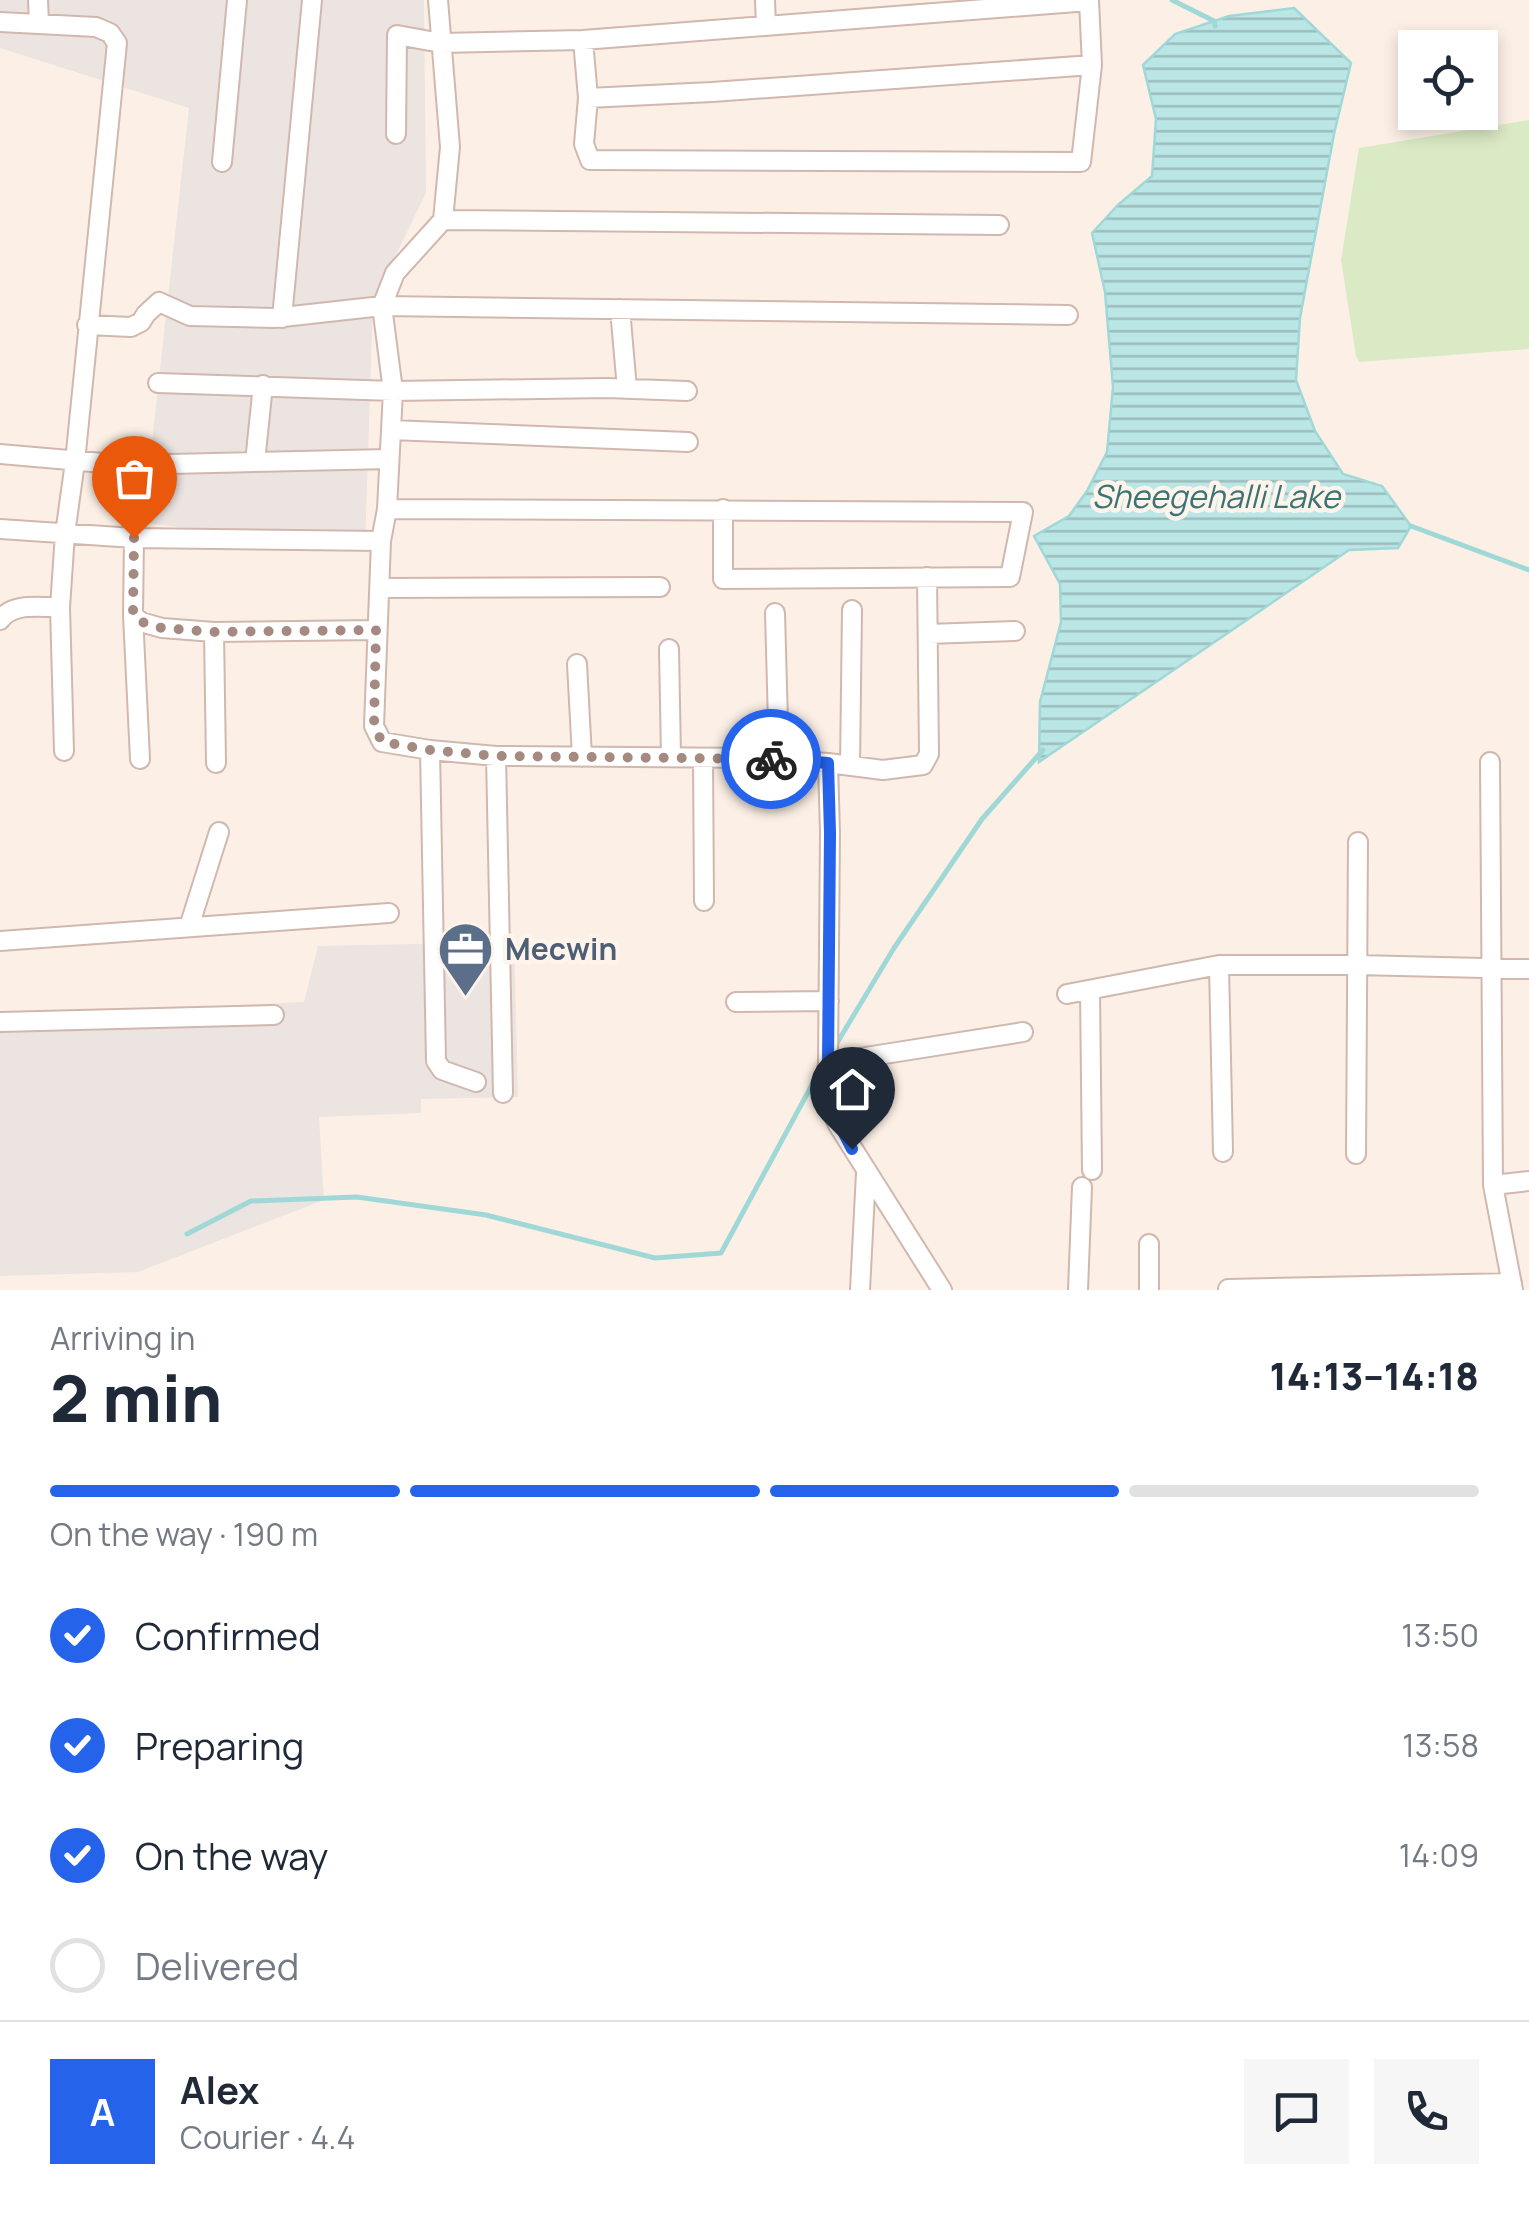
<!DOCTYPE html>
<html lang="en">
<head>
<meta charset="utf-8">
<style>
	body { margin:0; font-family:Manrope,sans-serif; background:#f6f6f7; color:#1f2937; height:100vh; display:flex; flex-direction:column; font-size:38px; white-space:nowrap }
	* { box-sizing:border-box; margin:0 }
	p { font-size:32px; color:#747a83 }
	.icon { flex:none; width:55px; height:55px; fill:none; stroke:currentColor; stroke-width:2; stroke-linecap:round; stroke-linejoin:round }
	.map { position:relative; height:1290px; overflow:hidden }
	.details { display:flex; flex-direction:column; background:#fff; flex:1 }
	.details>* { flex:none }
	.tools { position:absolute; left:1398px; top:30px; display:grid; gap:20px }
	.tools a { display:grid; place-items:center; width:100px; height:100px; border-radius:0px; background:#fff; box-shadow:0 5px 15px #0003; font-size:50px }
	.pin { position:absolute; display:grid; place-items:center; width:85px; height:85px; color:#fff; margin:-102px -42px; border-radius:50% 50% 50% 0; rotate:-45deg; box-shadow:0 0 10px #0007 }
	.pin .icon { rotate:45deg }
	.courier { position:absolute; display:grid; place-items:center; width:100px; height:100px; margin:-50px; border:8px solid #2563eb; border-radius:50%; background:#fff; color:#222; box-shadow:0 2px 12px #0007 }
	.headline em { font-style:normal; font-weight:800 }
	.headline div { display:flex; flex-direction:column-reverse }
	.headline { display:flex; align-items:center; justify-content:space-between; height:170px; padding:0 50px }
	h1 { font-size:65px; font-weight:800; line-height:75px }
	.bar { display:grid; grid-template-columns:repeat(4,1fr); gap:15px 10px; align-content:center; height:120px; padding:0 50px }
	.bar i { height:12px; border-radius:8px; background:#e0e1e3 }
	.bar .active { background:#2563eb }
	.bar p { grid-column:span 4 }
	.line { display:flex; align-items:center; gap:25px; padding:0 50px; border-top:2px solid #e0e1e3 }
	.line div { flex:1 }
	.round { display:grid; place-items:center; flex:none; width:105px; height:105px; border-radius:0px; background:#f6f6f7 }
	ol { padding:0 50px; list-style:none }
	li { display:flex; align-items:center; gap:30px; height:110px }
	li p { margin-inline-start:auto }
	li .icon { padding:10px; border-radius:50%; background:#2563eb; color:#fff; stroke-width:4 }
	li:last-child { color:#747a83 }
	li i { width:55px; height:55px; border:5px solid #e0e1e3; border-radius:50% }
	.map>svg:first-child { display:block }
	.industrial { fill:#ece4e0 }
	.green { fill:#daeac4 }
	.water { fill:url(#water-rules); stroke:#a0d8d7; stroke-width:2.5 }
	.lines { fill:none; stroke-linecap:round; stroke-linejoin:round }
	.stream { stroke:#a0d8d7; stroke-width:5 }
	.minor-casing { stroke:#d0b8ae; stroke-width:22 }
	.minor { stroke:#fff; stroke-width:18 }
	.done { stroke:#a58a81; stroke-width:10; stroke-dasharray:0 18 }
	.route { stroke:#2563eb; stroke-width:12 }
	.labels { text-anchor:middle; stroke-width:9; stroke-linejoin:round; paint-order:stroke }
	.service-label { font-size:30px; font-weight:bold; fill:#4e5e75; stroke:#fff4ec; text-anchor:start }
	.water-label { font-size:32px; font-style:italic; fill:#3b7474; stroke:#fff4ec }
</style>
</head>
<body>
<div class="map">
<svg width="1529" height="1290" viewBox="0 0 1529 1290">
	<defs>
		<pattern id="water-rules" width="6" height="5" patternUnits="userSpaceOnUse" patternTransform="scale(2.5)"><rect width="6" height="5" fill="#bae6e5"/><path d="M0 2.5h6" fill="none" stroke="#9cbdbc"/></pattern>
	</defs>
	<rect width="100%" height="100%" fill="#fcf0e6"/>
	<path class="industrial" d="M0,0H424L426,193L373,302L365,547L143,523L189,108L0,48Z
		M514,942L518,1097L421,1099V1113L319,1117L324,1200L138,1272L0,1276V1017L304,1002L318,946Z"/>
	<path class="green" d="M1529,120V349L1359,362L1356,356L1341,260L1359,148Z"/>
	<path class="water" d="M1294,8L1351,63L1334,134L1300,318L1296,380L1315,431L1343,474L1382,486L1411,526L1398,548L1349,550L1039,762L1040,702L1061,622L1060,584L1034,536L1069,516L1087,491L1107,452L1113,387L1105,292L1092,233L1118,205L1152,176L1156,119L1143,65L1175,34L1229,16Z"/>
	<g class="lines">
		<path class="stream" d="M1172,0L1214,21L1215,26
			M1411,526L1529,570
			M834,1048L894,948L982,819L1043,750
			M187,1234L251,1201L357,1197L486,1215L655,1258L721,1253L820,1070"/>
		<defs>
			<path id="minor" d="M38,0L39,24
				M438,0L450,147L443,220L395,273L382,306L393,391L387,509L381,541L374,726L382,742L430,750L496,756L756,758L828,763L830,833L828,1063L824,1094L838,1125L942,1290
				M765,0L766,26
				M0,22L96,27L110,33L117,43L75,462L65,534L60,607L64,751
				M588,98L712,92L1092,65
				M396,134L397,35L441,43L583,40L1089,1L1092,65L1081,162L590,160L584,144L588,98L583,40
				M222,162L237,0
				M443,220L999,225
				M620,309L627,389
				M282,318L312,0
				M87,325L131,327L141,322L146,314L159,302L190,316L274,318L382,306L1068,315
				M158,383L393,391L607,388L687,391
				M391,430L688,442
				M0,454L126,465
				M255,462L263,385
				M170,464L389,459
				M387,509L1023,512L1010,577L723,579V509
				M0,529L134,538
				M380,588L660,587
				M775,613L779,760
				M133,615L141,622L162,628L214,632L376,630
				M0,620C13,602 39,608 60,607
				M214,632L216,763
				M928,634L1015,631
				M669,649L671,757
				M577,664L582,757
				M430,750L436,1061L442,1070L476,1082
				M496,756L503,1093
				M703,758L704,901
				M140,759L133,615L134,538L381,541
				M1490,762L1493,1185L1513,1290
				M828,763L883,770L923,765L929,754L927,577
				M850,766L852,610
				M189,927L219,832
				M0,941L389,913
				M1219,965L1223,1152
				M1090,990L1092,1170
				M1067,994L1219,965H1357L1529,969
				M736,1002L829,1001
				M0,1022L274,1015
				M828,1063L1023,1032
				M1356,1154L1358,842
				M1493,1185L1529,1181
				M1149,1244V1290
				M1228,1289L1512,1283
				M860,1290L866,1173
				M1078,1290L1082,1187"/>
		</defs>
		<use href="#minor" class="minor-casing"/>
		<use href="#minor" class="minor"/>
	</g>
	<g class="lines">
		<path class="done" d="M134,538L133,615L142,622L162,628L214,632L376,630L374,726L382,742L430,750L496,756L771,759"/>
		<path class="route" d="M771,759L828,763L830,833L828,1063L824,1094L852,1149"/>
	</g>
	<defs>
		<symbol id="office-pin" viewBox="-11 -11 22 30"><path d="M0 17L-7.5 6A9.5 9.5 0 1 1 7.5 6Z" fill="#5c6f8a" stroke="#fff4ec"/><path d="M-6-3h4V-5.5h4V-3h4V5H-6ZM-1-4.5V-3h2v-1.5ZM-6 0V1H6V0Z" fill="#fff"/></symbol>
	</defs>
	<g fill-rule="evenodd">
		<use href="#office-pin" x="434" y="918" width="63" height="86"/>
	</g>
	<g class="labels">
		<g class="service-label">
			<text x="505" y="960">Mecwin</text>
		</g>
		<g class="water-label">
			<text x="1216" y="508">Sheegehalli Lake</text>
		</g>
	</g>
</svg>
<div class="tools">
<a><svg class="icon" aria-label="locate" viewBox="0 0 24 24"><circle cx="12" cy="12" r="6"/><path d="M12 2v4M12 18v4M2 12h4M18 12h4"/></svg></a>
</div>
<div class="pin" style="left:134px;top:538px;background:#ea580c"><svg class="icon" aria-label="bag" viewBox="0 0 24 24"><path d="M5 8h14l-1 12H6zM9 8a3 3 0 0 1 6 0"/></svg></div>
<div class="pin" style="left:852px;top:1149px;background:#1f2937"><svg class="icon" aria-label="home" viewBox="0 0 24 24"><path d="M3 11l9-7 9 7M6 9v11h12V9"/></svg></div>
<div class="courier" style="left:771px;top:759px"><svg class="icon" aria-label="bike" viewBox="0 0 24 24"><circle cx="6" cy="16" r="4"/><circle cx="18" cy="16" r="4"/><path d="M6 16l4-8h5l3 8M10 8l3 8H6M13 5h3"/></svg></div>
</div>
<section class="details">
<div class="headline"><div><h1>2 min</h1><p>Arriving in</p></div><em>14:13–14:18</em></div>
<div class="bar"><i class="active"></i><i class="active"></i><i class="active"></i><i></i><p>On the way · 190 m</p></div>
<ol>
<li><svg class="icon" aria-label="check" viewBox="0 0 24 24"><path d="M5 12l5 5 9-10"/></svg>Confirmed<p>13:50</p></li>
<li><svg class="icon" aria-label="check" viewBox="0 0 24 24"><path d="M5 12l5 5 9-10"/></svg>Preparing<p>13:58</p></li>
<li><svg class="icon" aria-label="check" viewBox="0 0 24 24"><path d="M5 12l5 5 9-10"/></svg>On the way<p>14:09</p></li>
<li><i></i>Delivered</li>
</ol>
<div class="line" style="height:180px"><b class="round" style="background:#2563eb;color:#fff">A</b><div><b>Alex</b><p>Courier · 4.4</p></div><a class="round"><svg class="icon" aria-label="chat" viewBox="0 0 24 24"><path d="M4 5h16v11H9l-5 4z"/></svg></a><a class="round"><svg class="icon" aria-label="phone" viewBox="0 0 24 24"><path d="M5 4h4l2 5-3 2q2 4 5 5l2-3 5 2v4C11 20 4 13 5 4z"/></svg></a></div>
</section>
</body>
</html>
